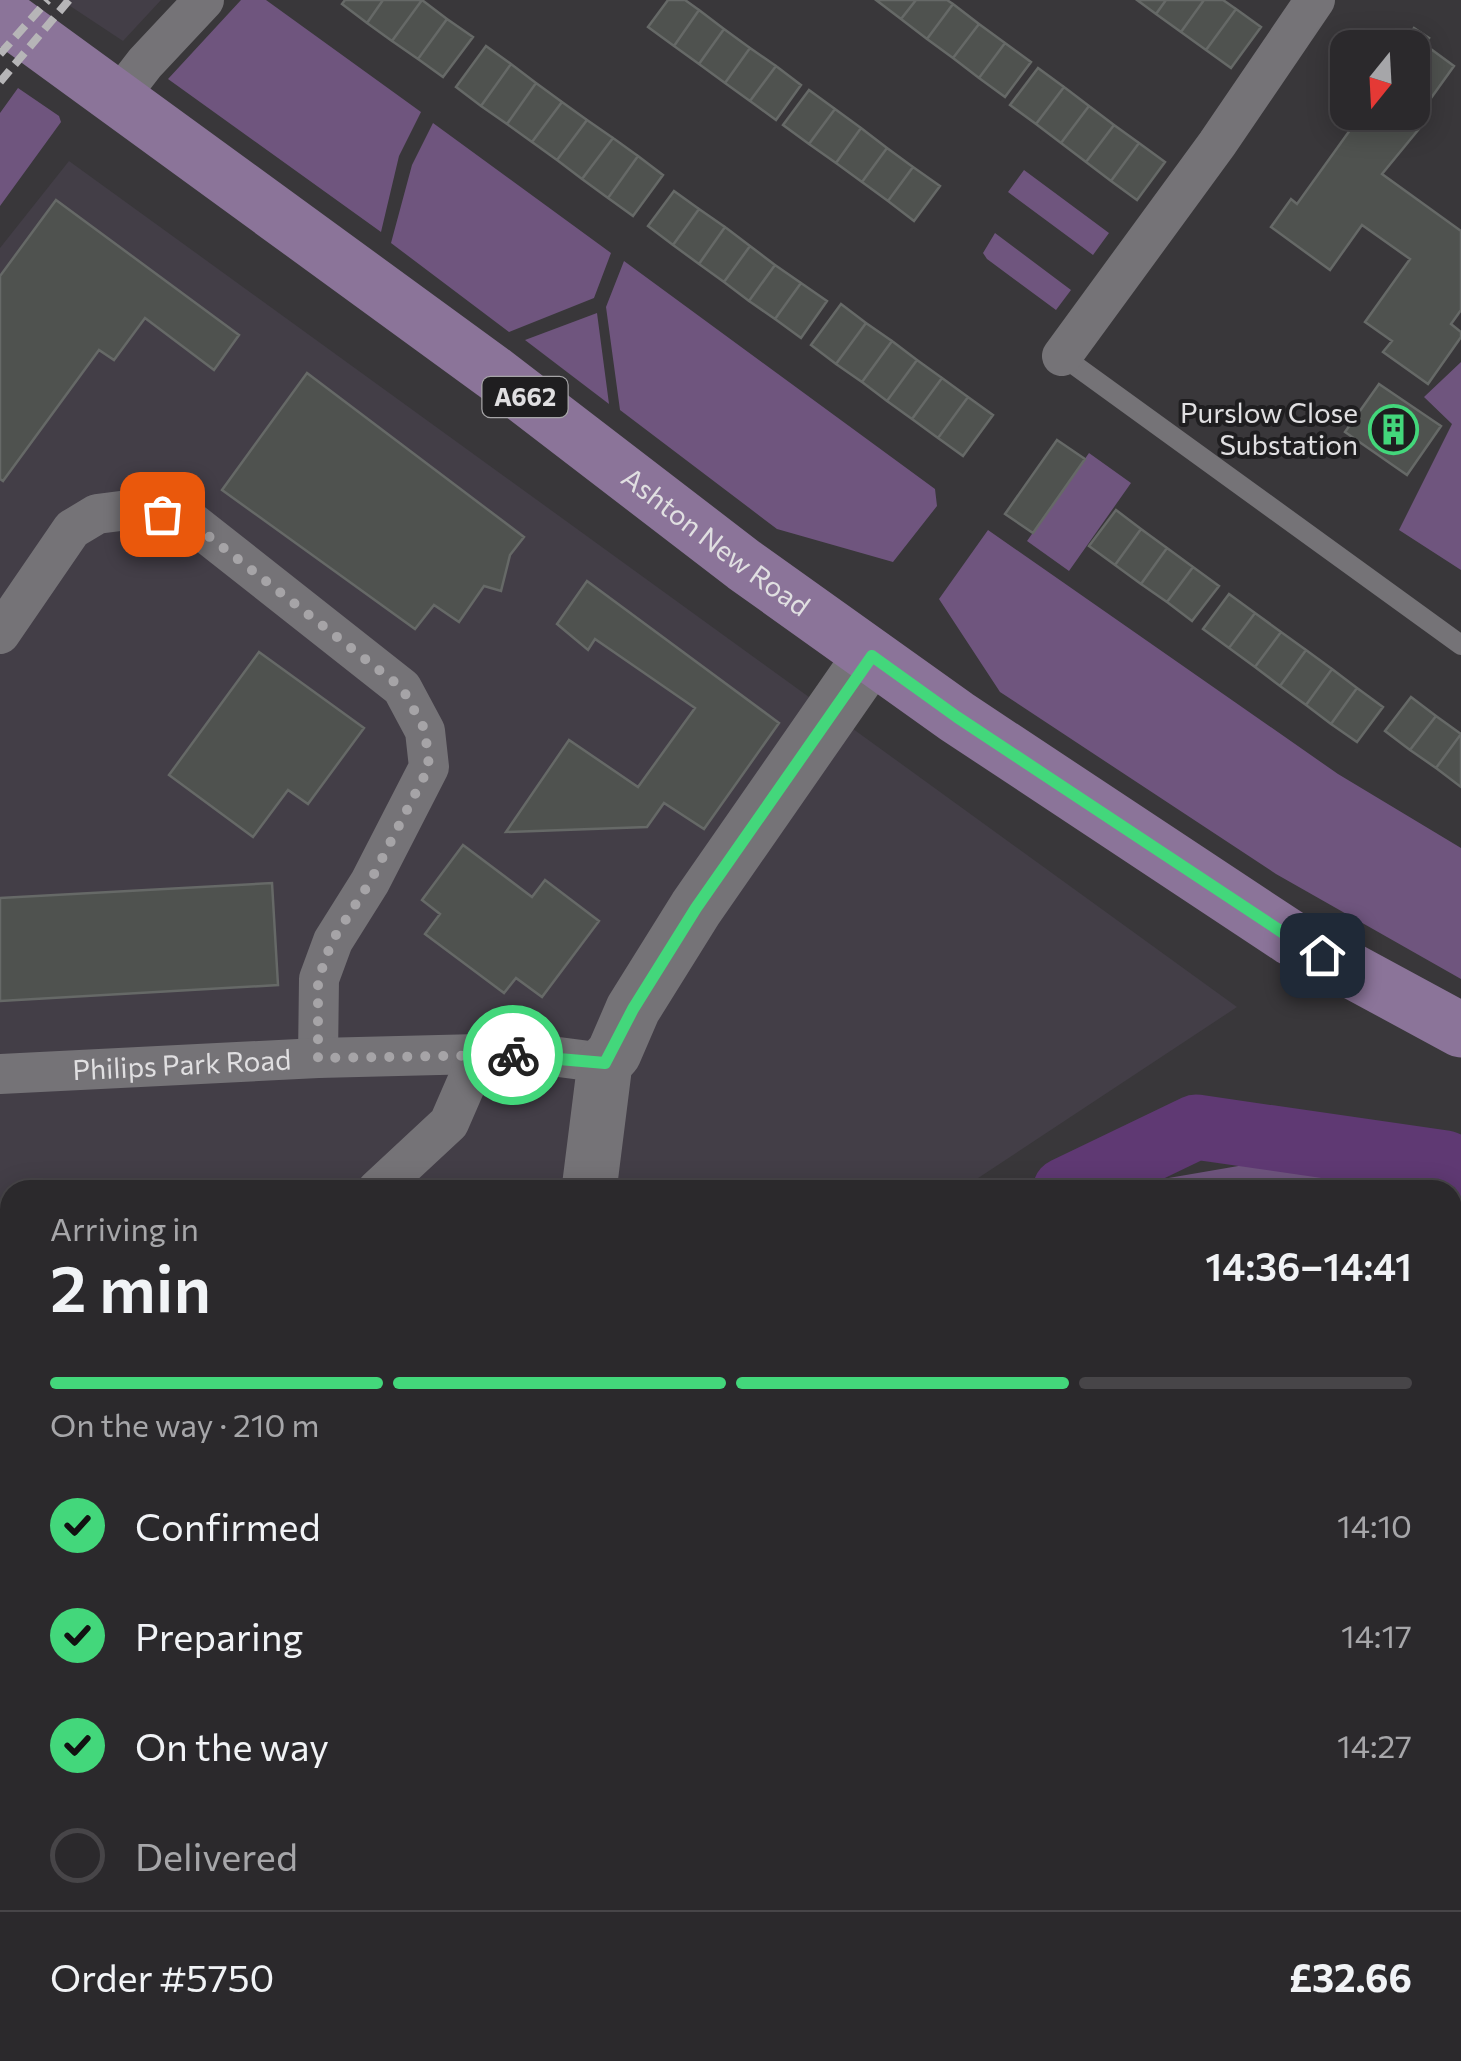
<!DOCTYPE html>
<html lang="en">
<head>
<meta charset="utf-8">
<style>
	body { margin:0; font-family:Commissioner,sans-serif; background:#333134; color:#f1f3f6; height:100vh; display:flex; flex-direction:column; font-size:38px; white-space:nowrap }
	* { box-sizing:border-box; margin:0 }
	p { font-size:32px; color:#a6a6a9 }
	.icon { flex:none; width:55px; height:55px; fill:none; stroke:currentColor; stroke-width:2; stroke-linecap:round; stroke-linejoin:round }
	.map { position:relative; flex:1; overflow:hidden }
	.drawer { position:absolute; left:0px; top:1180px; width:1462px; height:882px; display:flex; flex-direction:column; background:#2b292c; border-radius:30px 30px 0 0; box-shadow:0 5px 25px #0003,0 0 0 2px #474548 }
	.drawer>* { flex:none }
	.needle { width:65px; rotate:198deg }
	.buttons { position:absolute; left:1330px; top:30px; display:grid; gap:20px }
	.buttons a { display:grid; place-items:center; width:100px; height:100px; border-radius:20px; background:#2b292c; box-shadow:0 5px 25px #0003,0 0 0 2px #474548; font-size:50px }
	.pin { position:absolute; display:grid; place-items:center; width:85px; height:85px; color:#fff; margin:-42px; border-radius:20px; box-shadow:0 5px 15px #0006 }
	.courier { position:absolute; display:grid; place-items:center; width:100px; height:100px; margin:-50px; border:8px solid #43d77b; border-radius:50%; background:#fff; color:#222; box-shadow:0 2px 12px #0007 }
	.head em { font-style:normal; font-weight:600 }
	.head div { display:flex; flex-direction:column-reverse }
	.head { display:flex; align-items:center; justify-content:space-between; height:170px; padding:0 50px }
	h1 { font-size:65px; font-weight:600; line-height:75px }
	.bar { display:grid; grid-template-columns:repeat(4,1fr); gap:15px 10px; align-content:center; height:120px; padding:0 50px }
	.bar i { height:12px; border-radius:8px; background:#474548 }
	.bar .selected { background:#43d77b }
	.bar p { grid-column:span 4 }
	.line { display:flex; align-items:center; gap:25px; padding:0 50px; border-top:2px solid #474548 }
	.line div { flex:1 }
	ol { padding:0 50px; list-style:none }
	li { display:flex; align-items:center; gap:30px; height:110px }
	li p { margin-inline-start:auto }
	li .icon { padding:10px; border-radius:50%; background:#43d77b; color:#111; stroke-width:4 }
	li:last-child { color:#a6a6a9 }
	li i { width:55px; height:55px; border:5px solid #474548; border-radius:50% }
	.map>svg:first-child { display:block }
	.built { fill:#433e47 }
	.green { fill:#6f557e }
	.water { fill:#5f3973 }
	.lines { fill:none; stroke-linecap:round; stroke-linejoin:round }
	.river { stroke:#5f3973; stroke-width:65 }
	.building { fill:#4f524f; stroke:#666967; stroke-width:2.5 }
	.lane { stroke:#757377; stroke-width:20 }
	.street { stroke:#757377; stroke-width:40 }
	.secondary { stroke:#757377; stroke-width:55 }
	.primary { stroke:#8b7499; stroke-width:55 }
	.tram { stroke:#b6b5b7; stroke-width:2.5 }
	.rail { stroke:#b6b5b7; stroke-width:8; stroke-dasharray:15 8; stroke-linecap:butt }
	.done { stroke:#a6a4a7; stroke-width:10; stroke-dasharray:0 18 }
	.route { stroke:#43d77b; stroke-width:12 }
	.labels { text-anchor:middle; stroke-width:8; stroke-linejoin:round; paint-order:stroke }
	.shield { fill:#1f1e20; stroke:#a6a5a7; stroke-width:2.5 }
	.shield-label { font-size:25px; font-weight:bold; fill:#e0dfe1 }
	.poi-label { font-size:28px; fill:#e0dfe1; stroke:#1f1e20; text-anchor:end }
	.street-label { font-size:28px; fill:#e0dfe1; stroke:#1f1e20 }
</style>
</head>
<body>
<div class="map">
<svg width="1461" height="2061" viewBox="0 0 1461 2061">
	<rect width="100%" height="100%" fill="#39373a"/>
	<path class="built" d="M61,0H161L123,41Z
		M69,161L1237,1007L960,1190H10V1817L0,1823V248Z
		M1461,1938V2061H1225L1242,2052H1452L1453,1943Z
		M209,2052H1013L1018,2061H206Z"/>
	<path class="green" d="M241,0H266L421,112L399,156L381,232L168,79Z
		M18,88L59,116L61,122L0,206V113Z
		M433,123L611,253L594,298L509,332L391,243L412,165Z
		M1024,170L1109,233L1093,255L1008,192Z
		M995,233L1071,290L1056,310L987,259L983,253Z
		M624,261L935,489L937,506L893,562L777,529L620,410L606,307Z
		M597,313L609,404L525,340Z
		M1461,362V570L1399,530L1452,424L1424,397Z
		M1089,453L1131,483L1069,571L1027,541Z
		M988,530L1338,774L1461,848V979L1276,874L1000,692L939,599Z
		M1250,1164L1328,1172L1417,1190H1136L1151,1181Z
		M1453,1197L1461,1200V1532L1453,1536Z
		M1461,1637V1938L1453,1943L1452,1638Z
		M10,2033V2052L209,2053L206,2061H0V2038Z
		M1013,2053H1242L1225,2061H1018Z"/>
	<path class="water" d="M10,1946V2033L0,2038V1954Z"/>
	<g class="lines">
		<path class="river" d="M1065,1190L1196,1127L1445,1163L1461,1170"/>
	</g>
	<path class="building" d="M345,0H383L367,23L342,4Z
		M383,0H422L392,41L367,23Z
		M422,0L447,19L418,59L392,41Z
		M668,0H685L699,10L674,46L648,27Z
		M876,0H916L901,19Z
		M916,0H947L953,4L927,39L901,19Z
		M1137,0H1166L1156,14Z
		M1166,0H1204L1181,32L1156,14Z
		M1204,0H1223L1236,9L1206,50L1181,32Z
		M953,4L979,24L953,58L927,39Z
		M1236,9L1261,27L1231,68L1206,50Z
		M699,10L724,29L699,64L674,46Z
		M447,19L473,37L443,77L418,59Z
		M979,24L1005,43L979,78L953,58Z
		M1414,28L1429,38L1424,44L1454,66L1416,119L1423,124L1382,174L1461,231V310L1451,324L1461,332V337L1428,384L1383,352L1392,341L1365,322L1410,259L1362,225L1330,270L1271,227L1291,199L1297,204L1363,112H1412V48H1400Z
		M724,29L750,48L725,83L699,64Z
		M1005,43L1031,62L1005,97L979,78Z
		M486,46L511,64L481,106L456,87Z
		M750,48L776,66L750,101L725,83Z
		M511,64L536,83L507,124L481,106Z
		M776,66L801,85L776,120L750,101Z
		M1038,68L1064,87L1036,124L1010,105Z
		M536,83L562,102L532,142L507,124Z
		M1064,87L1089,106L1061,143L1036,124Z
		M809,90L835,109L809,144L783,125Z
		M562,102L587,120L557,160L532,142Z
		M1089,106L1114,125L1086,162L1061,143Z
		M835,109L861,128L836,163L809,144Z
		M587,120L613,138L582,179L557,160Z
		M1114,125L1139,143L1111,181L1086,162Z
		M861,128L887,148L862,182L836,163Z
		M613,138L638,156L608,198L582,179Z
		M1139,143L1165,162L1137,200L1111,181Z
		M887,148L913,167L888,201L862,182Z
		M638,156L663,175L633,216L608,198Z
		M913,167L940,186L914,221L888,201Z
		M674,191L699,209L673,245L648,226Z
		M56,200L239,335L214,370L145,318L114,360L99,350L3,481L0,479V276Z
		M699,209L725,227L699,264L673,245Z
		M725,227L750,246L724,282L699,264Z
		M750,246L775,265L749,301L724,282Z
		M775,265L801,283L775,319L749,301Z
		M801,283L827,301L801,338L775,319Z
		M841,304L866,323L836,364L811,345Z
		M866,323L892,341L862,382L836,364Z
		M892,341L917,360L887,401L862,382Z
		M917,360L942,378L912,419L887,401Z
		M307,373L524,537L510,555L501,591L484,586L459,622L434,605L415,629L222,490Z
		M942,378L968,397L938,438L912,419Z
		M1379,384L1441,426L1407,475L1345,432Z
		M968,397L993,415L963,456L938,438Z
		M1057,440L1085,459L1033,533L1005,514Z
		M1116,510L1141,529L1115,565L1089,546Z
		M1141,529L1167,548L1141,584L1115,565Z
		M1167,548L1193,567L1167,602L1141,584Z
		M1193,567L1219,586L1192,621L1167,602Z
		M587,581L779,723L704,829L664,803L647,827L506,832L569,740L638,787L695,708L595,639L588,650L557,624Z
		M1229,594L1255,613L1229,648L1203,629Z
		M1255,613L1281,632L1255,667L1229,648Z
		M1281,632L1306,650L1280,686L1255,667Z
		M1306,650L1332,669L1306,705L1280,686Z
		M259,652L364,728L308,804L288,790L253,837L169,775Z
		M1332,669L1357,688L1331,724L1306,705Z
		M1357,688L1383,707L1357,742L1331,724Z
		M1411,697L1436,716L1410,750L1385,731Z
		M1436,716L1461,734L1436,768L1410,750Z
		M1461,734V787L1436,768Z
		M463,845L532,897L545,880L599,921L542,997L516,978L504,993L425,934L440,914L422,900Z
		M272,883L278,985L0,1001V898Z
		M1461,2002V2061H1437L1433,2052H1452V2006Z"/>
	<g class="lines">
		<path class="lane" d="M1062,356L1461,645
			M893,2061L912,2052"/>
		<g class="street">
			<path d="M118,98L145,63L204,0"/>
			<path d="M1062,356L1217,144L1315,0"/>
			<path d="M0,634L72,529L97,514L136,509L189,520L402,688L425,731L429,767L370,882L333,941L319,979L318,1058"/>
			<path id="s1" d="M0,1074L318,1058L479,1054L543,1055L605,1063"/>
			<path d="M377,1190L449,1123L479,1054"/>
			<path d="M1452,1972L1461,1967"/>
			<path d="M1284,2061L1300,2052"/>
		</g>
		<path class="secondary" d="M589,1190L605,1063L614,1053L633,1009L696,908L871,656
			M963,2052L968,2061"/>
		<path class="primary" id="s2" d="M0,13L494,373L744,565L957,717L1291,938L1461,1030"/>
		<path class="tram" d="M1452,1569L1461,1566
			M1452,1589L1461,1586
			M0,1903L10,1901
			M0,1923L10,1921"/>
		<path class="rail" d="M0,54L48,0
			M0,82L69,0"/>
	</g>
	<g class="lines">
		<path class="done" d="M162,514L188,520L402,688L425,730L429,767L370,882L332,941L318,980V1058L513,1055"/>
		<path class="route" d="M513,1055L605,1063L633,1009L696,908L872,656L957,717L1291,938L1322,955"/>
	</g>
	<defs>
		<symbol id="building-ring" viewBox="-11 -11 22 22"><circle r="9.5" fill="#1f1e20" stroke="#43d77b" stroke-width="1.5"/><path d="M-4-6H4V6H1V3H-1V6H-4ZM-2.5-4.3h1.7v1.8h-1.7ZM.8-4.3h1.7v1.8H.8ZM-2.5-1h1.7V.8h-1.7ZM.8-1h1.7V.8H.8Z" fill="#43d77b"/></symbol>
	</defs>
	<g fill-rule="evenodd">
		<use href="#building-ring" x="1366" y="402" width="55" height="55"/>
	</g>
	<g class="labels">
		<rect class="shield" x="482.5" y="377" width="85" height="40" rx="8"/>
		<g class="shield-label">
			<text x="525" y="406">A662</text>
		</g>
		<g class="poi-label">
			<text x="1358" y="423">Purslow Close<tspan x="1358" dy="32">Substation</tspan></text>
		</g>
		<g class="street-label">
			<text dy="10" stroke="none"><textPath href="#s2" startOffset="890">Ashton New Road</textPath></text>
			<text dy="10" stroke="none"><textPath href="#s1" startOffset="182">Philips Park Road</textPath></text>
		</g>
	</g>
</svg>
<div class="buttons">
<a><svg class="needle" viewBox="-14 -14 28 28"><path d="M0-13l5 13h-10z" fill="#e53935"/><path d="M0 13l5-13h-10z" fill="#a6a6a9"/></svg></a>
</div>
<div class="pin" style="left:162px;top:514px;background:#ea580c"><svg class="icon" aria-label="bag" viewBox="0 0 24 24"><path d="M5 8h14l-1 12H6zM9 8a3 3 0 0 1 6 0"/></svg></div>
<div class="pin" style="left:1322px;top:955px;background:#1f2937"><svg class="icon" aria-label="home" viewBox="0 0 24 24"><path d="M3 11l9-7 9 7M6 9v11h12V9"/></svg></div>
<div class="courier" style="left:513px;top:1055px"><svg class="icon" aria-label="bike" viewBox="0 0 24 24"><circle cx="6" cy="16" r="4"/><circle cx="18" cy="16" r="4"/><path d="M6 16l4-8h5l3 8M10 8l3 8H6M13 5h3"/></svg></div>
<section class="drawer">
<div class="head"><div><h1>2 min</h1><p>Arriving in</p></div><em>14:36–14:41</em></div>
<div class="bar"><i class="selected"></i><i class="selected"></i><i class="selected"></i><i></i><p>On the way · 210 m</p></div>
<ol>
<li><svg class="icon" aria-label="check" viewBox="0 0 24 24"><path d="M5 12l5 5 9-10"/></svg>Confirmed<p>14:10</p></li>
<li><svg class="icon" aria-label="check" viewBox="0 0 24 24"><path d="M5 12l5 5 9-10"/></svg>Preparing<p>14:17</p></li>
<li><svg class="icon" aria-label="check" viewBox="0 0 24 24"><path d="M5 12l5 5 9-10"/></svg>On the way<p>14:27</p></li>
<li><i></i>Delivered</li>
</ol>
<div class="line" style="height:130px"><div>Order #5750</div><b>£32.66</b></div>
</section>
</div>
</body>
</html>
